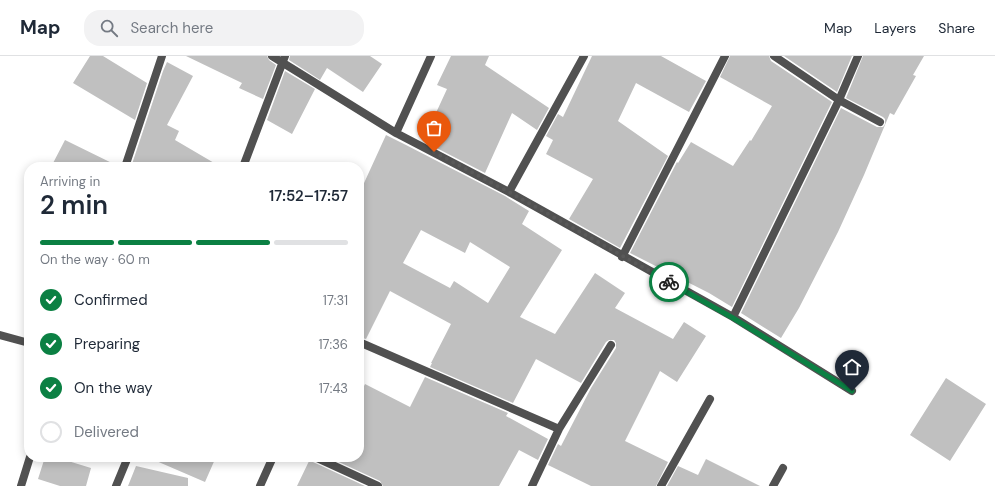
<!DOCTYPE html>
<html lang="en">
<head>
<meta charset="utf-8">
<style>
	body { margin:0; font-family:"DM Sans",sans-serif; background:#f2f2f3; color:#1f2937; height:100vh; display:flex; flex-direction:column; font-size:15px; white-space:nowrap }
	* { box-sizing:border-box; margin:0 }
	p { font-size:13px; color:#747a83 }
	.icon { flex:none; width:22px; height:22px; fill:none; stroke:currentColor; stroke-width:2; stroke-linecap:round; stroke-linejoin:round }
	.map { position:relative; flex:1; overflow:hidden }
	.drawer { position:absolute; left:24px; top:106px; width:340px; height:300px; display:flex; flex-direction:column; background:#fff; border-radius:16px; box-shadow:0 2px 10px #0003 }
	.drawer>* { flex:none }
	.pin { position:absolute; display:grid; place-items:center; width:34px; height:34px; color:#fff; margin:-41px -17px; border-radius:50% 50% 50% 0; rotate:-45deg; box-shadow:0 0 4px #0007 }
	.pin .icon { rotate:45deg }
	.courier { position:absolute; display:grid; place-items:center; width:40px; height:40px; margin:-20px; border:3px solid #0b8043; border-radius:50%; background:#fff; color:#222; box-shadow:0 1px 5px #0007 }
	.overview em { font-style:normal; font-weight:600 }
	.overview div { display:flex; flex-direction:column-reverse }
	.overview { display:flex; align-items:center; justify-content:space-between; height:68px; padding:0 16px }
	h1 { font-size:26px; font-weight:600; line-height:30px }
	.bar { display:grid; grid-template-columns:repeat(4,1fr); gap:6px 4px; align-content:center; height:48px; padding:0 16px }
	.bar i { height:5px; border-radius:3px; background:#e0e1e3 }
	.bar .on { background:#0b8043 }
	.bar p { grid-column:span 4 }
	ol { padding:0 16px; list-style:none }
	li { display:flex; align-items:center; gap:12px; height:44px }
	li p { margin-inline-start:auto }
	li .icon { padding:4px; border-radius:50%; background:#0b8043; color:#fff; stroke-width:4 }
	li:last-child { color:#747a83 }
	li i { width:22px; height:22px; border:2px solid #e0e1e3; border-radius:50% }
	header { display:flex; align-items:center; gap:24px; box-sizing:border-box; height:56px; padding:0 20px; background:#fff; border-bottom:1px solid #e0e1e3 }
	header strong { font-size:19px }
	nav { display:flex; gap:22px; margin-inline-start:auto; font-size:14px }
	.search { width:280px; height:36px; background:#f2f2f3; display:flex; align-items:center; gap:10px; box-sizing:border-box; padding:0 14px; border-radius:16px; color:#747a83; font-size:15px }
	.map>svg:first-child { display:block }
	.building { fill:#c0c0c0; fill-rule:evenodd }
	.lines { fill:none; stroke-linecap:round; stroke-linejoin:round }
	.street { stroke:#515151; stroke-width:8 }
	.done { stroke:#595959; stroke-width:4; stroke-dasharray:0 7.2 }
	.route { stroke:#0b8043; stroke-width:5 }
</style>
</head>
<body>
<header>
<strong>Map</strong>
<div class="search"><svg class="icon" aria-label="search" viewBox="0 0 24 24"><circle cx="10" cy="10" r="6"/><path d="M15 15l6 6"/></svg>Search here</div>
<nav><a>Map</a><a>Layers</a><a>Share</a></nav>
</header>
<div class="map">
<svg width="995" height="430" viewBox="0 0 995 430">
	<rect width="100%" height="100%" fill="#fff"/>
	<path class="building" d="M90,0H103L147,27L135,64L73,27Z
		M186,0H267L269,4L276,9L263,43L239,32L242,27Z
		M290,0H370L382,8L363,36L327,12L320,24L289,4Z
		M451,0H489L485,9L549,52L537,74L512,57L485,117L423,85L447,33L437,29Z
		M592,0H661L706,25L689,56L636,27L618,65L668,100L620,192L569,163L593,123L546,98L553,84L546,80L558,58L563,61Z
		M730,0H769L771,5L832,46L732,251L709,237L630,197L677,106L678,107L691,86L733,110L750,84L751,85L772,50L720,21Z
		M784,0H852L837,36Z
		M863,0H924L913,19L916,20L894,59L890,57L864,119L838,176L799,252L781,282L741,257L841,52L877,71H883L885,68V63L883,61L846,42Z
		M167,6L193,20L167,69L179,75L175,84L221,111H131L163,15Z
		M285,15L315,33L292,78L267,64Z
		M386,79L406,89L505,140L529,155L522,168L562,194L520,261L555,278L595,217L625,237L615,252L673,283L684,266L706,280L677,326L660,315L625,385L668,406L656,430H591L548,409L558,388L561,390L591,332L616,292V287L614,284H609L606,286L581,327L536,303L513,347L430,311L432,307H431L451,268L390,235L366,283L359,281V138ZM421,174L465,197L470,186L510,211L488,247L454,225L450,232L403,207Z
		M65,84L120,111H51Z
		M425,321L508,357L506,360L548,383L538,404L519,394L499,430H383L380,425L328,401H359V340L365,328L410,351Z
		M946,322L986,348L950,405L910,379Z
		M45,401H55L91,412L86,430H60L38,423Z
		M147,401H216L205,426Z
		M310,403L313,406L365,430H297Z
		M706,403L760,430H667L678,410L698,419Z
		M136,410L188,422V430H128Z"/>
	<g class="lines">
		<path class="street" d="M272,0L396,77L509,136L733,261L852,335
			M774,0L839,44L880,66
			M396,77L431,0
			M125,111L162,0
			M243,111L285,0
			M509,136L584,0
			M622,201L725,0
			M733,261L839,44L858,0
			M0,279L29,287
			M359,286L559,373
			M315,401L378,430
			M21,430L30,401
			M116,430L128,401
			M260,430L273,401
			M532,430L559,373L611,289
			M661,430L710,343
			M773,430L783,412"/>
	</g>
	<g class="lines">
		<path class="done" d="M434,96L509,136L669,226"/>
		<path class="route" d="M669,226L733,262L852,335"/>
	</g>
</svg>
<div class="pin" style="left:434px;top:96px;background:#ea580c"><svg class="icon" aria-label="bag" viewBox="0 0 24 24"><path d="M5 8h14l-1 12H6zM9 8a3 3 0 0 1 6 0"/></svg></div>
<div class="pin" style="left:852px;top:335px;background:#1f2937"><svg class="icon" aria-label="home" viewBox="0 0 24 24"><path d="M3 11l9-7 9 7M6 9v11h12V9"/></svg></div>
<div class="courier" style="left:669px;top:226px"><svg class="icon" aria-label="bike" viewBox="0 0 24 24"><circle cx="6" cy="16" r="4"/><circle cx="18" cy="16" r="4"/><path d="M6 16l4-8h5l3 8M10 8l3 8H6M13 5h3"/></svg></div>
<section class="drawer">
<div class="overview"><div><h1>2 min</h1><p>Arriving in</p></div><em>17:52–17:57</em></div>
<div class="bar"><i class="on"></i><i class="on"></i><i class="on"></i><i></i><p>On the way · 60 m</p></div>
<ol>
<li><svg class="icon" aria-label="check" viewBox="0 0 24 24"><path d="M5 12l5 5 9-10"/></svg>Confirmed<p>17:31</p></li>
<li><svg class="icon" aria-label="check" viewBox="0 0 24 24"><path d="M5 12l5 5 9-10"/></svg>Preparing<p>17:36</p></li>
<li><svg class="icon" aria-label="check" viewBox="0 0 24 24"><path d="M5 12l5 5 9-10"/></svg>On the way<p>17:43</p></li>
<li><i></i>Delivered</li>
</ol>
</section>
</div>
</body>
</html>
